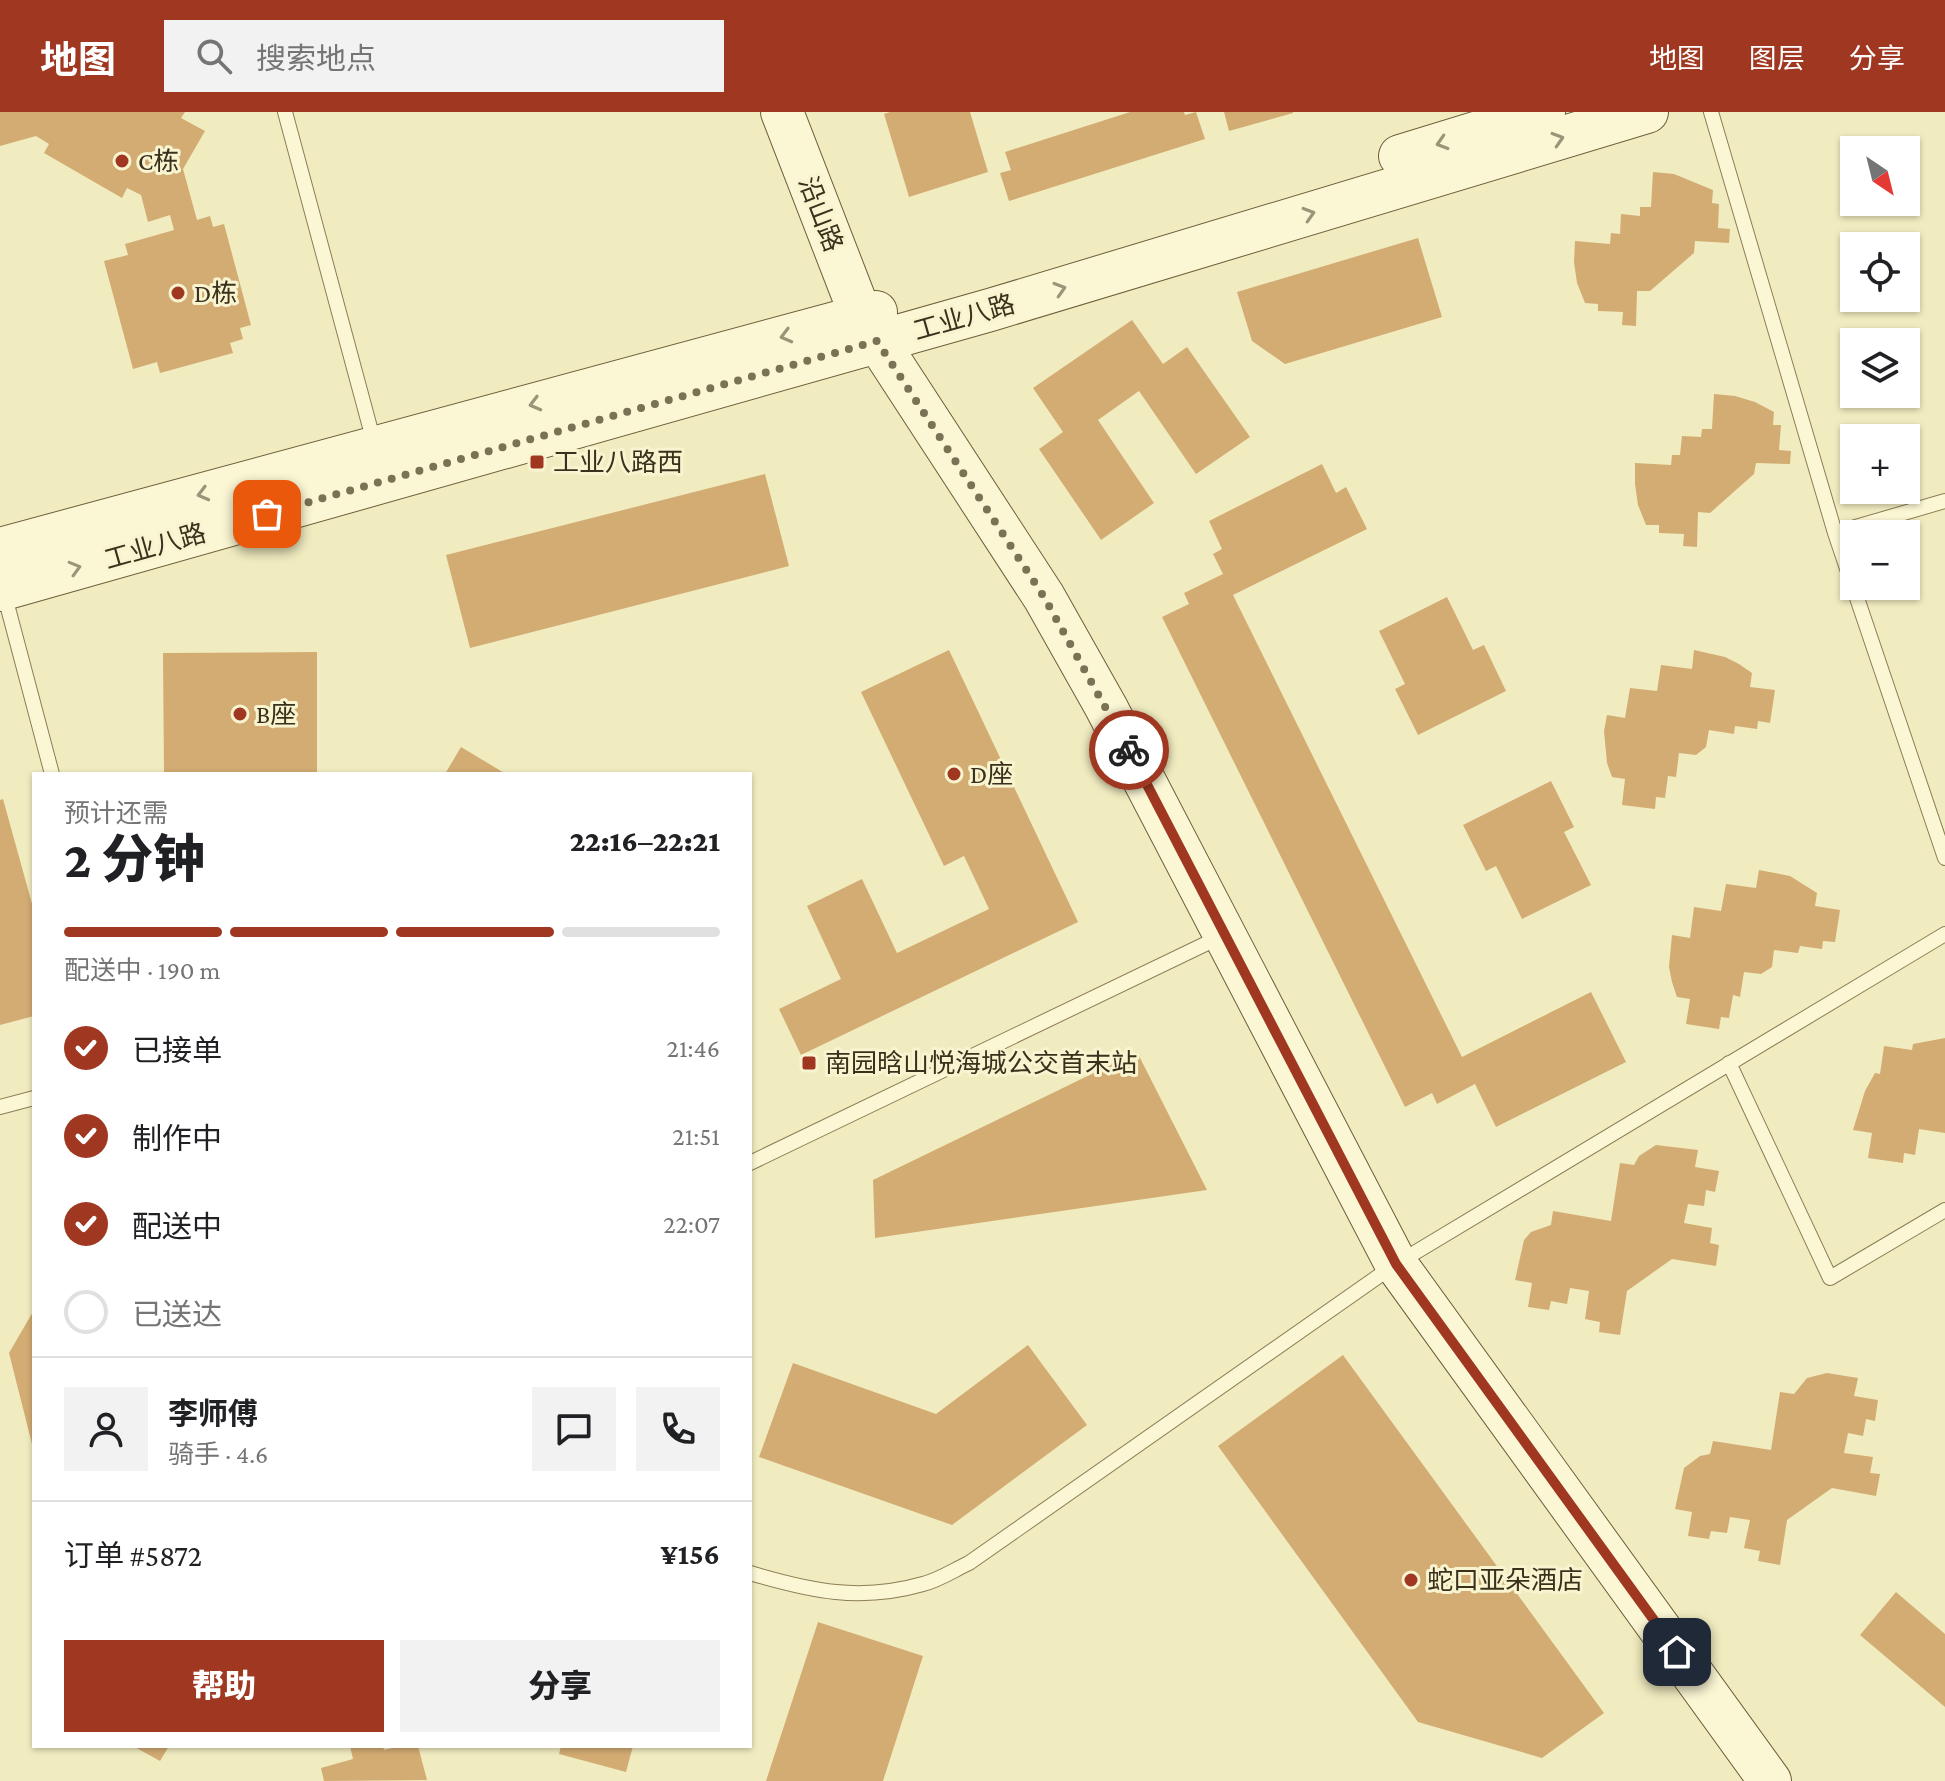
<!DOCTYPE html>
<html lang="zh">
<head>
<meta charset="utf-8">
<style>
	body { margin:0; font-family:"Crimson Pro","Noto Sans SC",serif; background:#f2f2f2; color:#202124; height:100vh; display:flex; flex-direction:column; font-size:30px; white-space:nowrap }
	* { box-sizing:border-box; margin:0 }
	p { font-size:26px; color:#757577 }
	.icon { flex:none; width:44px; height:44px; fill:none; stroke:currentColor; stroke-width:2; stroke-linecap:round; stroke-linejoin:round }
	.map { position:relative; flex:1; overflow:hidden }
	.panel { position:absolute; left:32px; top:660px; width:720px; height:976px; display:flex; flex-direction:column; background:#fff; border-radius:0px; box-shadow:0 2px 6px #0004 }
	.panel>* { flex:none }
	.needle { width:52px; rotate:145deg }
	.controls { position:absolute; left:1840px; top:24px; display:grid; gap:16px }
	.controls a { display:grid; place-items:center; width:80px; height:80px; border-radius:0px; background:#fff; box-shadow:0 2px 6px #0004; font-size:40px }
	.pin { position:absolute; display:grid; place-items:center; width:68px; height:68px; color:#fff; margin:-34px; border-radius:16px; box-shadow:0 4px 12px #0006 }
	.courier { position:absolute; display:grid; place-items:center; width:80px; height:80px; margin:-40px; border:6px solid #a03821; border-radius:50%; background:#fff; color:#222; box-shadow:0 2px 10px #0007 }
	.head em { font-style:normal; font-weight:800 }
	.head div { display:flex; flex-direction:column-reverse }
	.head { display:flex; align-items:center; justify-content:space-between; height:136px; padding:0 32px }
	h1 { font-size:52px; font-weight:800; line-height:60px }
	.bar { display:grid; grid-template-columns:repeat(4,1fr); gap:12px 8px; align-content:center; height:96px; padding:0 32px }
	.bar i { height:10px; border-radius:6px; background:#e0e0e0 }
	.bar .current { background:#a03821 }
	.bar p { grid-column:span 4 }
	.line { display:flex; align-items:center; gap:20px; padding:0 32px; border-top:2px solid #e0e0e0 }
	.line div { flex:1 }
	.round { display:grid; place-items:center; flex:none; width:84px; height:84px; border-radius:0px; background:#f2f2f2 }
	ol { padding:0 32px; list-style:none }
	li { display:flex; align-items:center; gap:24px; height:88px }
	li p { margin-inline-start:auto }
	li .icon { padding:8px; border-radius:50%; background:#a03821; color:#fff; stroke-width:4 }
	li:last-child { color:#757577 }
	li i { width:44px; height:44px; border:4px solid #e0e0e0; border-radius:50% }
	.cta { display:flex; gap:16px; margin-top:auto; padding:16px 32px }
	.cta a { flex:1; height:92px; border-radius:0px; background:#a03821; color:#fff; font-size:32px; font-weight:800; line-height:92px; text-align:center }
	.cta a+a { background:#f2f2f2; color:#202124 }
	header { display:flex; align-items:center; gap:48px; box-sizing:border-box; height:112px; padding:0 40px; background:#a03821; color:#fff }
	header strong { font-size:38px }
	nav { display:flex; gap:44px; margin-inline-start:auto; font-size:28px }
	.search { width:560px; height:72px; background:#f2f2f2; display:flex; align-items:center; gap:20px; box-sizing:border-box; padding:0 28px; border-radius:0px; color:#757577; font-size:30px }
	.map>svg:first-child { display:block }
	.building { fill:#d3ac73 }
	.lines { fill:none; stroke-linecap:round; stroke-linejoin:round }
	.lane-casing { stroke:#8c7d56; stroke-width:16 }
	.secondary-casing { stroke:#6e5d3a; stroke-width:44 }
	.lane { stroke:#fbf7d4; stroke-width:14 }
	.secondary { stroke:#fbf7d4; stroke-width:42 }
	.oneway { stroke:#9a9478 }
	.done { stroke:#7a7255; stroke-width:8; stroke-dasharray:0 14.4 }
	.route { stroke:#a03821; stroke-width:10 }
	.poi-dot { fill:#a03821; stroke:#f8f4d0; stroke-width:3 }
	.labels { text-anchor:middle; stroke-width:6; stroke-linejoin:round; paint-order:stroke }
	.poi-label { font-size:26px; fill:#3a301c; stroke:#f8f4d0; text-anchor:start }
	.street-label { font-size:26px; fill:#3a301c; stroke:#f8f4d0 }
</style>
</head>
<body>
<header>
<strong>地图</strong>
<div class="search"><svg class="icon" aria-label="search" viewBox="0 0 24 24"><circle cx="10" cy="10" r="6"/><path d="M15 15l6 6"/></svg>搜索地点</div>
<nav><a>地图</a><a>图层</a><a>分享</a></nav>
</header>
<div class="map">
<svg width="1945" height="1669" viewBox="0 0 1945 1669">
	<rect width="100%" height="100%" fill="#f1ecc0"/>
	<path class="building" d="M0,0H185L181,6L205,19L183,57L197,108L210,104L213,115L224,112L251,213L240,216L243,227L230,231L233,241L160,261L157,250L133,257L104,149L128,143L125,132L174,118L170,103L148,110L141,83L127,76L122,86L44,41L49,32L36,24L0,34Z
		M890,0H970L988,60L909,85L884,2Z
		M1130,0H1184L1185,3L1196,0L1205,27L1009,89L1000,61L1011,58L1005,40Z
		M1224,0H1293V1L1229,19Z
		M1653,60L1674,62L1713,78L1712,91L1719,92L1718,116L1730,117L1729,131L1695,129L1694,141L1650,179H1637L1636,214L1622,213L1623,200L1598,199V192L1585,191L1577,171L1574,150L1575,129L1610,132L1611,121L1620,122L1621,102L1640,104V95H1651Z
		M1418,126L1442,205L1285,252L1252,229L1237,180Z
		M1132,208L1163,252L1187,235L1250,325L1196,362L1139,279L1098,308L1154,391L1101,428L1039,337L1063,320L1033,276Z
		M1714,282L1735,284L1755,290L1774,300L1773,313H1781L1779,338L1791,339L1790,352L1756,351L1754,362L1710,401L1698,400L1697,435L1683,434L1684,422L1659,421V413H1646L1638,393L1635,372V351L1671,353L1672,343H1680L1682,324L1701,325L1702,317H1712Z
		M1322,352L1336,381L1346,375L1367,417L1233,483L1462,945L1591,880L1626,950L1496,1015L1475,972L1437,992L1432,981L1405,995L1162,505L1189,492L1184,481L1223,462L1213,442L1222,437L1209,409Z
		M765,362L789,454L470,536L446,443Z
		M1447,485L1473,538L1484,533L1506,579L1418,623L1395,577L1405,572L1379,519Z
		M949,538L1078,810L801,943L779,897L841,867L807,794L862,767L897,841L989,797L964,744L944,754L861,580Z
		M1694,538L1725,545L1739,552L1752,561L1750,575L1775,578L1770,611L1758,609L1757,617L1735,614L1734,622L1709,618L1706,635L1696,643L1679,641L1676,665L1668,664L1665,686L1656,685L1655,697L1622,693L1625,667L1612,665L1607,651L1604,619L1607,603L1625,606L1630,576L1657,579L1661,553L1692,557Z
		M317,540V662H164L163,541Z
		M461,635L506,662H445Z
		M1551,669L1574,715L1564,720L1591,773L1522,807L1496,754L1486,759L1463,713Z
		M3,687L34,799V904L0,913V688Z
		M1759,758L1790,764L1817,781L1815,794L1840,798L1835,830L1823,829L1822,837L1800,834L1798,841L1774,838L1772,855L1761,862L1744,860L1740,885L1733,883L1729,906L1721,905L1719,917L1686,912L1690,887L1677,885L1672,870L1669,855L1672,823L1690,826L1694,795L1721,799L1726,772L1756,776Z
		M1945,926V1021L1919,1017L1915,1043L1904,1041L1903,1051L1868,1046L1872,1021L1853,1018L1865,979L1875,961L1880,962L1884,934L1912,938L1913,932Z
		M1137,940L1207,1078L875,1126L873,1068Z
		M1656,1033L1698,1038L1695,1055L1719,1059L1715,1080L1706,1078L1704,1094L1688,1092L1684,1111L1712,1116L1710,1131L1719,1133L1716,1154L1672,1147L1627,1179L1620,1223L1599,1220L1600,1210L1585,1207L1589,1179L1570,1176L1567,1192L1551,1189L1549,1198L1528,1195L1532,1171L1515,1168L1524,1128L1531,1120L1551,1113L1553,1099L1611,1109L1620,1051L1634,1053L1639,1044Z
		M34,1198V1336H33L9,1241Z
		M1028,1233L1087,1313L952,1413L759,1345L793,1251L936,1302Z
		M1343,1243L1604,1601L1542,1646L1418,1610L1218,1334Z
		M1827,1261L1858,1266L1854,1284L1878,1288L1875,1309L1866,1307L1863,1324L1848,1321L1844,1341L1873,1345L1870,1361L1880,1362L1876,1384L1832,1376L1787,1408L1780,1453L1758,1449L1760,1439L1744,1436L1750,1408L1730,1405L1727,1421L1711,1419L1709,1427L1688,1424L1692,1400L1675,1397L1684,1356L1700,1344L1710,1342L1713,1329L1771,1338L1780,1280L1794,1282L1807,1266Z
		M1896,1480L1945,1522V1595L1860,1523Z
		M818,1510L923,1544L883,1669H766Z
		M133,1634H169L160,1649Z
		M350,1634H383L384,1638L400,1634H418L427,1668L324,1669L321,1656L353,1647Z
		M561,1634H633L626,1660L559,1642Z"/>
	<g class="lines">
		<defs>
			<path id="lane" d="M285,0L375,334
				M1711,0L1835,421L1945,746
				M1835,421L1945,389
				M4,481L52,662
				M1729,951L1830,1166L1945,1098
				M0,995L34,986
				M750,1051L1222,824
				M750,1461C811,1479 860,1490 923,1472C939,1468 954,1458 969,1451L1396,1152L1945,822"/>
			<path id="secondary" d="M782,0L861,204L1044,485L1106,595L1396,1152L1770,1669
				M1400,44L1544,0
				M0,437L876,200
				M0,478L990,198L1647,0"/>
		</defs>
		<use href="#lane" class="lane-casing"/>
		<use href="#secondary" class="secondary-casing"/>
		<use href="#lane" class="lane"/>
		<use href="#secondary" class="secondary"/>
	</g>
	<defs><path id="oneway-chevron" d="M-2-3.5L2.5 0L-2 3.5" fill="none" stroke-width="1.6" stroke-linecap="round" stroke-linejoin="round" transform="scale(2)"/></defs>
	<g class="oneway">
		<use href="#oneway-chevron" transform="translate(1558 27) rotate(-17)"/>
		<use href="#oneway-chevron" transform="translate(1442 31) rotate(163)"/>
		<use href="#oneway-chevron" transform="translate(1309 102) rotate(-17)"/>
		<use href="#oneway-chevron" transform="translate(1060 177) rotate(-17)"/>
		<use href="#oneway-chevron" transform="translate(786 224) rotate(165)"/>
		<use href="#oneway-chevron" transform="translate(535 292) rotate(165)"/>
		<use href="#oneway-chevron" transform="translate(203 382) rotate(165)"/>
		<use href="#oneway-chevron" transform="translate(75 456) rotate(-16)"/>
	</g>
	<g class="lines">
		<path class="done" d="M267,402L877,229L1044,485L1129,638"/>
		<path class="route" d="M1129,638L1396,1152L1677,1540"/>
	</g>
	<g class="poi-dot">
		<circle cx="122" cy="49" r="8"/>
		<circle cx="178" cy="181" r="8"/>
		<rect x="529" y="342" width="16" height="16" rx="4"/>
		<circle cx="240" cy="602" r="8"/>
		<circle cx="954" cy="662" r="8"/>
		<rect x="801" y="943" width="16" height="16" rx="4"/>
		<circle cx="1411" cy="1468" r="8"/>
	</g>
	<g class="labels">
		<g class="poi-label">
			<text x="138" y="58">C栋</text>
			<text x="194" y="190">D栋</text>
			<text x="553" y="359">工业八路西</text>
			<text x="256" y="611">B座</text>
			<text x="970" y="671">D座</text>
			<text x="825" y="960">南园晗山悦海城公交首末站</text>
			<text x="1427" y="1477">蛇口亚朵酒店</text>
		</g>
		<g class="street-label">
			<text transform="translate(821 102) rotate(69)" y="9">沿山路</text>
			<text transform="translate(964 205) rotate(-16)" y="9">工业八路</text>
			<text transform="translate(155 434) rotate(-16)" y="9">工业八路</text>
		</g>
	</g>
</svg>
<div class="controls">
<a><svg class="needle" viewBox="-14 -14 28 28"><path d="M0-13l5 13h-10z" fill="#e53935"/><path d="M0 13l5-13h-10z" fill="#757577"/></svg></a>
<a><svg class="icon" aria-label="locate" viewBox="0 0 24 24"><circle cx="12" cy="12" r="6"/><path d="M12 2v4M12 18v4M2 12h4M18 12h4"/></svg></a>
<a><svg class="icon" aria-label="layers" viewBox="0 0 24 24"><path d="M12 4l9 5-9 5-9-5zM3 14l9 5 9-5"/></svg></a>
<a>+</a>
<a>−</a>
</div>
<div class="pin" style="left:267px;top:402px;background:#ea580c"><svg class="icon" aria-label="bag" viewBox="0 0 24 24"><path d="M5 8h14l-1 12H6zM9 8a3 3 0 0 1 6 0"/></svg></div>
<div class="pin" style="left:1677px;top:1540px;background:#1f2937"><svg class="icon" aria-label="home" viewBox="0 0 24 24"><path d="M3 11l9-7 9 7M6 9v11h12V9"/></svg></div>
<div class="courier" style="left:1129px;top:638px"><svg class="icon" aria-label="bike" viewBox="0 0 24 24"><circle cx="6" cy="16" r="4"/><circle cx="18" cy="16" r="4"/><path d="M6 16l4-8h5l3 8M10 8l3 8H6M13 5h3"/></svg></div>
<section class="panel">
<div class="head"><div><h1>2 分钟</h1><p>预计还需</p></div><em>22:16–22:21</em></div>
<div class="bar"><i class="current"></i><i class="current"></i><i class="current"></i><i></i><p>配送中 · 190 m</p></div>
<ol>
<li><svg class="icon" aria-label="check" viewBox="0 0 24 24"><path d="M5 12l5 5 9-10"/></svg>已接单<p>21:46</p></li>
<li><svg class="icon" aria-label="check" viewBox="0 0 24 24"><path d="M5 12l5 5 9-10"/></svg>制作中<p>21:51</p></li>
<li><svg class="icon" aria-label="check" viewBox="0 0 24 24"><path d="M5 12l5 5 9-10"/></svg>配送中<p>22:07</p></li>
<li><i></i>已送达</li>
</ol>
<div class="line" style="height:144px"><a class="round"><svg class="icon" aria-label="person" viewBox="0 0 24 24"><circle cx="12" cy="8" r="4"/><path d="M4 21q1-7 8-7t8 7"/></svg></a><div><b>李师傅</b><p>骑手 · 4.6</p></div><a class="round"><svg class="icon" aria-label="chat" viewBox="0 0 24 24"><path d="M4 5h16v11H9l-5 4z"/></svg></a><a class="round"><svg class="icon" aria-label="phone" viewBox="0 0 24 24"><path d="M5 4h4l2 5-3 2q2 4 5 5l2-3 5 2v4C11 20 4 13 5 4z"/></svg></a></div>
<div class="line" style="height:104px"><div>订单 #5872</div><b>¥156</b></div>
<div class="cta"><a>帮助</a><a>分享</a></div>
</section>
</div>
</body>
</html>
